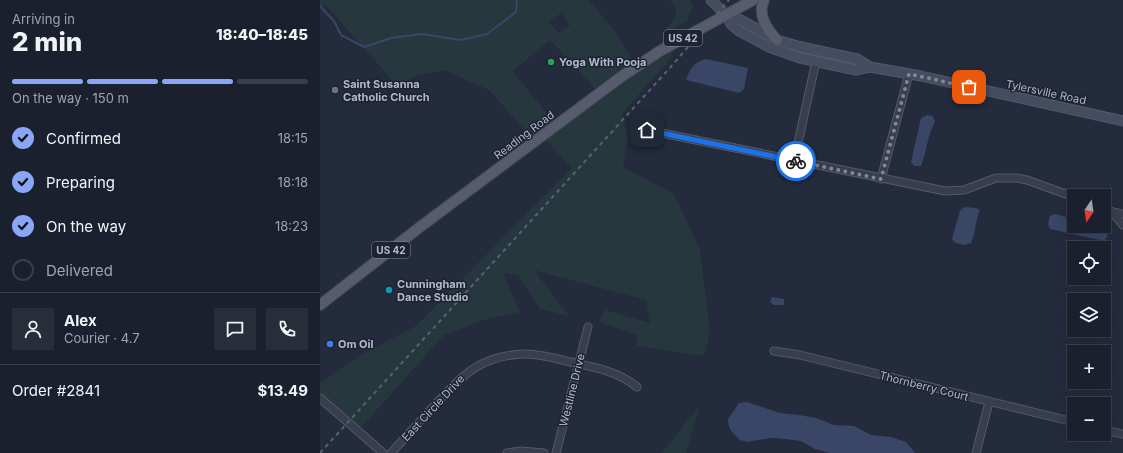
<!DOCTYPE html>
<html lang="en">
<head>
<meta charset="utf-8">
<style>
	body { margin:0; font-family:Inter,sans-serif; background:#282d3a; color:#f1f3f6; height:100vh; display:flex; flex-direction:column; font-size:15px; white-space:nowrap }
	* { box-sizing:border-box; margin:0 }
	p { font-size:13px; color:#a0a3aa }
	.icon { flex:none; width:22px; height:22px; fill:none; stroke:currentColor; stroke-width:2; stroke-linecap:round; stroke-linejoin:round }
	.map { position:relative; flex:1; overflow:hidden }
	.drawer { display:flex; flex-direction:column; background:#1b202e; width:320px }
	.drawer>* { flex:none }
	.needle { width:26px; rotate:193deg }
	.fabs { position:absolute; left:747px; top:189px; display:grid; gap:8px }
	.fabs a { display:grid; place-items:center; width:44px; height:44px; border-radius:0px; background:#1b202e; box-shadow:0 4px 16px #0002,0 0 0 1px #393e4a; font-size:20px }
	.pin { position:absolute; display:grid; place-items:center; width:34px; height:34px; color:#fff; margin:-17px; border-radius:8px; box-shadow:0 2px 6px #0006 }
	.courier { position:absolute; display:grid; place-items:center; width:40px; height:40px; margin:-20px; border:3px solid #1a73e8; border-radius:50%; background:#fff; color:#222; box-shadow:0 1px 5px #0007 }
	.overview em { font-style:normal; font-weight:800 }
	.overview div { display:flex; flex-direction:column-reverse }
	.overview { display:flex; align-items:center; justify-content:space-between; height:68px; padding:0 12px }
	h1 { font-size:26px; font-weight:800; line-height:30px }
	.bar { display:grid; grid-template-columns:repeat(4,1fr); gap:6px 4px; align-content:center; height:48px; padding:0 12px }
	.bar i { height:5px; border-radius:3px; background:#393e4a }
	.bar .current { background:#8aa6f6 }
	.bar p { grid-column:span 4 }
	.line { display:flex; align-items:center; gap:10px; padding:0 12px; border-top:1px solid #393e4a }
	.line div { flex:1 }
	.round { display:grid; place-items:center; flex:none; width:42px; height:42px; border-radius:0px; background:#282d3a }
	ol { padding:0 12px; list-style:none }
	li { display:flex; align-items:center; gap:12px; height:44px }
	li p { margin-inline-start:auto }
	li .icon { padding:4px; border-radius:50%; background:#8aa6f6; color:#111; stroke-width:4 }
	li:last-child { color:#a0a3aa }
	li i { width:22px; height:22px; border:2px solid #393e4a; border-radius:50% }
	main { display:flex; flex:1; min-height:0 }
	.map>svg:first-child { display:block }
	.green { fill:#26383e; fill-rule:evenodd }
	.water { fill:#394666 }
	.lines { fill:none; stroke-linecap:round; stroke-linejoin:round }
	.stream { stroke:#394666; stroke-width:2 }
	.street-casing { stroke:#535968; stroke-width:9 }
	.secondary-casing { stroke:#535968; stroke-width:11 }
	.primary-casing { stroke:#414756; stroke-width:12 }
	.street { stroke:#383e4d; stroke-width:7 }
	.secondary { stroke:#464c60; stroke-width:9 }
	.primary { stroke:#565c6d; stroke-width:10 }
	.rail { stroke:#5a6174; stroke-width:2; stroke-dasharray:4 4; stroke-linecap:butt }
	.done { stroke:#818797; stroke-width:4; stroke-dasharray:0 7.2 }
	.route { stroke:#1a73e8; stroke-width:5 }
	.leisure-dot { fill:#2e9e5b; stroke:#1d2332; stroke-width:1.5 }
	.worship-dot { fill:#6b7280; stroke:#1d2332; stroke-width:1.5 }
	.culture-dot { fill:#0f9aa8; stroke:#1d2332; stroke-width:1.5 }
	.shop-dot { fill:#3f7fe0; stroke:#1d2332; stroke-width:1.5 }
	.labels { text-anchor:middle; stroke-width:3; stroke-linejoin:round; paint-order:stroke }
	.shield { fill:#1d2332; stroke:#868c9b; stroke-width:1 }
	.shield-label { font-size:10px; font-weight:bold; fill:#b3b9c8 }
	.poi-label { font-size:11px; font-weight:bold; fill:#b3b9c8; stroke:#1d2332; text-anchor:start }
	.street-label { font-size:11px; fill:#b3b9c8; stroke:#1d2332 }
</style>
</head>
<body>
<main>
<section class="drawer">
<div class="overview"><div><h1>2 min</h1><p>Arriving in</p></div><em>18:40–18:45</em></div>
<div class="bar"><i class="current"></i><i class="current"></i><i class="current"></i><i></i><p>On the way · 150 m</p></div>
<ol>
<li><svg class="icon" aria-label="check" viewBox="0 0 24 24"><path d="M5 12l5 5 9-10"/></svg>Confirmed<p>18:15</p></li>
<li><svg class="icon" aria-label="check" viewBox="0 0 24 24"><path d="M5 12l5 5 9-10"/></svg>Preparing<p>18:18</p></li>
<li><svg class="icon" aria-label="check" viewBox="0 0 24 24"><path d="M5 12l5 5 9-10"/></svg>On the way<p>18:23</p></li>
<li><i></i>Delivered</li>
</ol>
<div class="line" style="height:72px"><a class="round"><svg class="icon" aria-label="person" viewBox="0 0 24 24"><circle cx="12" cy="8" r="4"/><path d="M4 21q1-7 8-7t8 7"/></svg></a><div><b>Alex</b><p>Courier · 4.7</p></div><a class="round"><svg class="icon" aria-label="chat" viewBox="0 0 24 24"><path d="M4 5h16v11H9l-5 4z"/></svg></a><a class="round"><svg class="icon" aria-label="phone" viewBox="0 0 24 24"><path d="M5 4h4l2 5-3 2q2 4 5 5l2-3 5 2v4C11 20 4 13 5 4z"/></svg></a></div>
<div class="line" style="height:52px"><div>Order #2841</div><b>$13.49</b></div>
</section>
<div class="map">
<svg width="803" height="453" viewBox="0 0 803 453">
	<rect width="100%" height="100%" fill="#242b3d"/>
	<path class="green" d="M0,0H269L296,33L316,66L351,45L352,57L302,114L308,137L303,167L354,194L380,250L390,331L384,356L316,346L318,335L279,322L285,310L330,323L326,300L214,270L249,316L220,309L198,275L183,273L200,312L163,320L124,335L38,431L0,398V383L41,355L96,326L252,168L222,136L209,146L204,129L169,90L124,70L96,76L77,86L6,5L0,6ZM241,13L250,25L239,33L229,22ZM230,40L279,93L237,125L226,113L193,71Z
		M350,0H369L373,5L367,21L345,33L344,31L356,17V8Z
		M380,405L366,453H342Z"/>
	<path class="water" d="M386,59L428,68L424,89L419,93L366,80C370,68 374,62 386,59Z
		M607,115L613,116L615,122C607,135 607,152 601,166H594L591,162L601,118Z
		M644,207L656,208L660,210C655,222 656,231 651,243L645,245L635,243L632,239L640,211Z
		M735,214L754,219V226H781L788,236L784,241L730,229L728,224L730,216Z
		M452,297L464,299V305H454L450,302Z
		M427,402L460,413L479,415L496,418L514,425L534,426L551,435L571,437L586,442L595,453H510L495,449L481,441L457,438H450L427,442L420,440L412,432L409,427L408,419L419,403Z"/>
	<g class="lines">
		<path class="stream" d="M0,6L14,21L21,35L44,47L71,38L102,34L140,40L167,34L196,12L197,0"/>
		<defs>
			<path id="street" d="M327,130L625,191L644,190L676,178H696L707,180L754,197
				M474,161L496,61
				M561,179L589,74
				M784,208L793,212L803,214
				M793,213L803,225
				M454,351L480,355L754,422
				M0,398L63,453
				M784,430L803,434
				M71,453C85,438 98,423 112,408C141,377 159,355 205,354C220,354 235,358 250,362C273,367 298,371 317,387
				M187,453L201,451L224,453
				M236,453L268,327
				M656,453L669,402"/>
			<path id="secondary" d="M391,0L406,15L411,24L419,31L449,47L480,58L536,70L550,67
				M406,15L419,19L457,40L481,47L537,59L550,67L601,76L803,121"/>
			<path id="primary" d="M444,0C437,15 447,29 457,40
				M0,305L100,227L301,77L340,51L433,0"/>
		</defs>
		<use href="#street" class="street-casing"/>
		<use href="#secondary" class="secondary-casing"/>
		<use href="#primary" class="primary-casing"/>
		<use href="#street" class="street"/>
		<use href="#secondary" class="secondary"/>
		<use href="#primary" class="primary"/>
		<path class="rail" d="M0,453L348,70L409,0"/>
	</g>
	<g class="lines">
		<path class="done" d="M476,161L561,179L589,74L649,87"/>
		<path class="route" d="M327,130L476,161"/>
	</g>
	<circle class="leisure-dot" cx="231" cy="62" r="4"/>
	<circle class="worship-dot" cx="15" cy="90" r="4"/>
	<circle class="culture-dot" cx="69" cy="290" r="4"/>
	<circle class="shop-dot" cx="10" cy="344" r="4"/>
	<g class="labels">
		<g class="shield">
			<rect x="344" y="30" width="38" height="16" rx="3"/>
			<rect x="52" y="242" width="38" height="16" rx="3"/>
		</g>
		<g class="shield-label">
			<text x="363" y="42">US 42</text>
			<text x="71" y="254">US 42</text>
		</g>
		<g class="poi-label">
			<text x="239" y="66">Yoga With Pooja</text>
			<text x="23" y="88">Saint Susanna<tspan x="23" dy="13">Catholic Church</tspan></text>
			<text x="77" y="288">Cunningham<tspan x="77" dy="13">Dance Studio</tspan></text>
			<text x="18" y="348">Om Oil</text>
		</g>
		<g class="street-label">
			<text transform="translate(726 92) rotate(12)" y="4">Tylersville Road</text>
			<text transform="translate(204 135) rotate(-37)" y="4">Reading Road</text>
			<text transform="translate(604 386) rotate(14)" y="4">Thornberry Court</text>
			<text transform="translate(252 390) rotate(-76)" y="4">Westline Drive</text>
			<text transform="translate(113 408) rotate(-47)" y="4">East Circle Drive</text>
		</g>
	</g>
</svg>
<div class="fabs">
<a><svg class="needle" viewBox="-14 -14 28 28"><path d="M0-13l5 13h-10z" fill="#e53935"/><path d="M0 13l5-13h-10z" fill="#a0a3aa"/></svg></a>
<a><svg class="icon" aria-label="locate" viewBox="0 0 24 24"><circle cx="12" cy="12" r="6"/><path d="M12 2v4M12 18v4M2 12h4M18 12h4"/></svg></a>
<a><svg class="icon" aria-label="layers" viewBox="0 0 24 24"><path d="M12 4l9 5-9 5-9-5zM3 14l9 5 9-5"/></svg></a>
<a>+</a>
<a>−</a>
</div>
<div class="pin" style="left:649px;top:87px;background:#ea580c"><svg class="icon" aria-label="bag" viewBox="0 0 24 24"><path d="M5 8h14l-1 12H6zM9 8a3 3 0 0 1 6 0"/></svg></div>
<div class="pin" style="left:327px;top:130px;background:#1f2937"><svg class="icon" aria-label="home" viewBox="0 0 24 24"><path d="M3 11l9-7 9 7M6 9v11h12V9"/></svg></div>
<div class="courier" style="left:476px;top:161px"><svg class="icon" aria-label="bike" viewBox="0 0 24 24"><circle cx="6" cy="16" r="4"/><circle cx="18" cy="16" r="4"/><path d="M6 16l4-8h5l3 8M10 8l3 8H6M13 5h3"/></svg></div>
</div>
</main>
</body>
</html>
